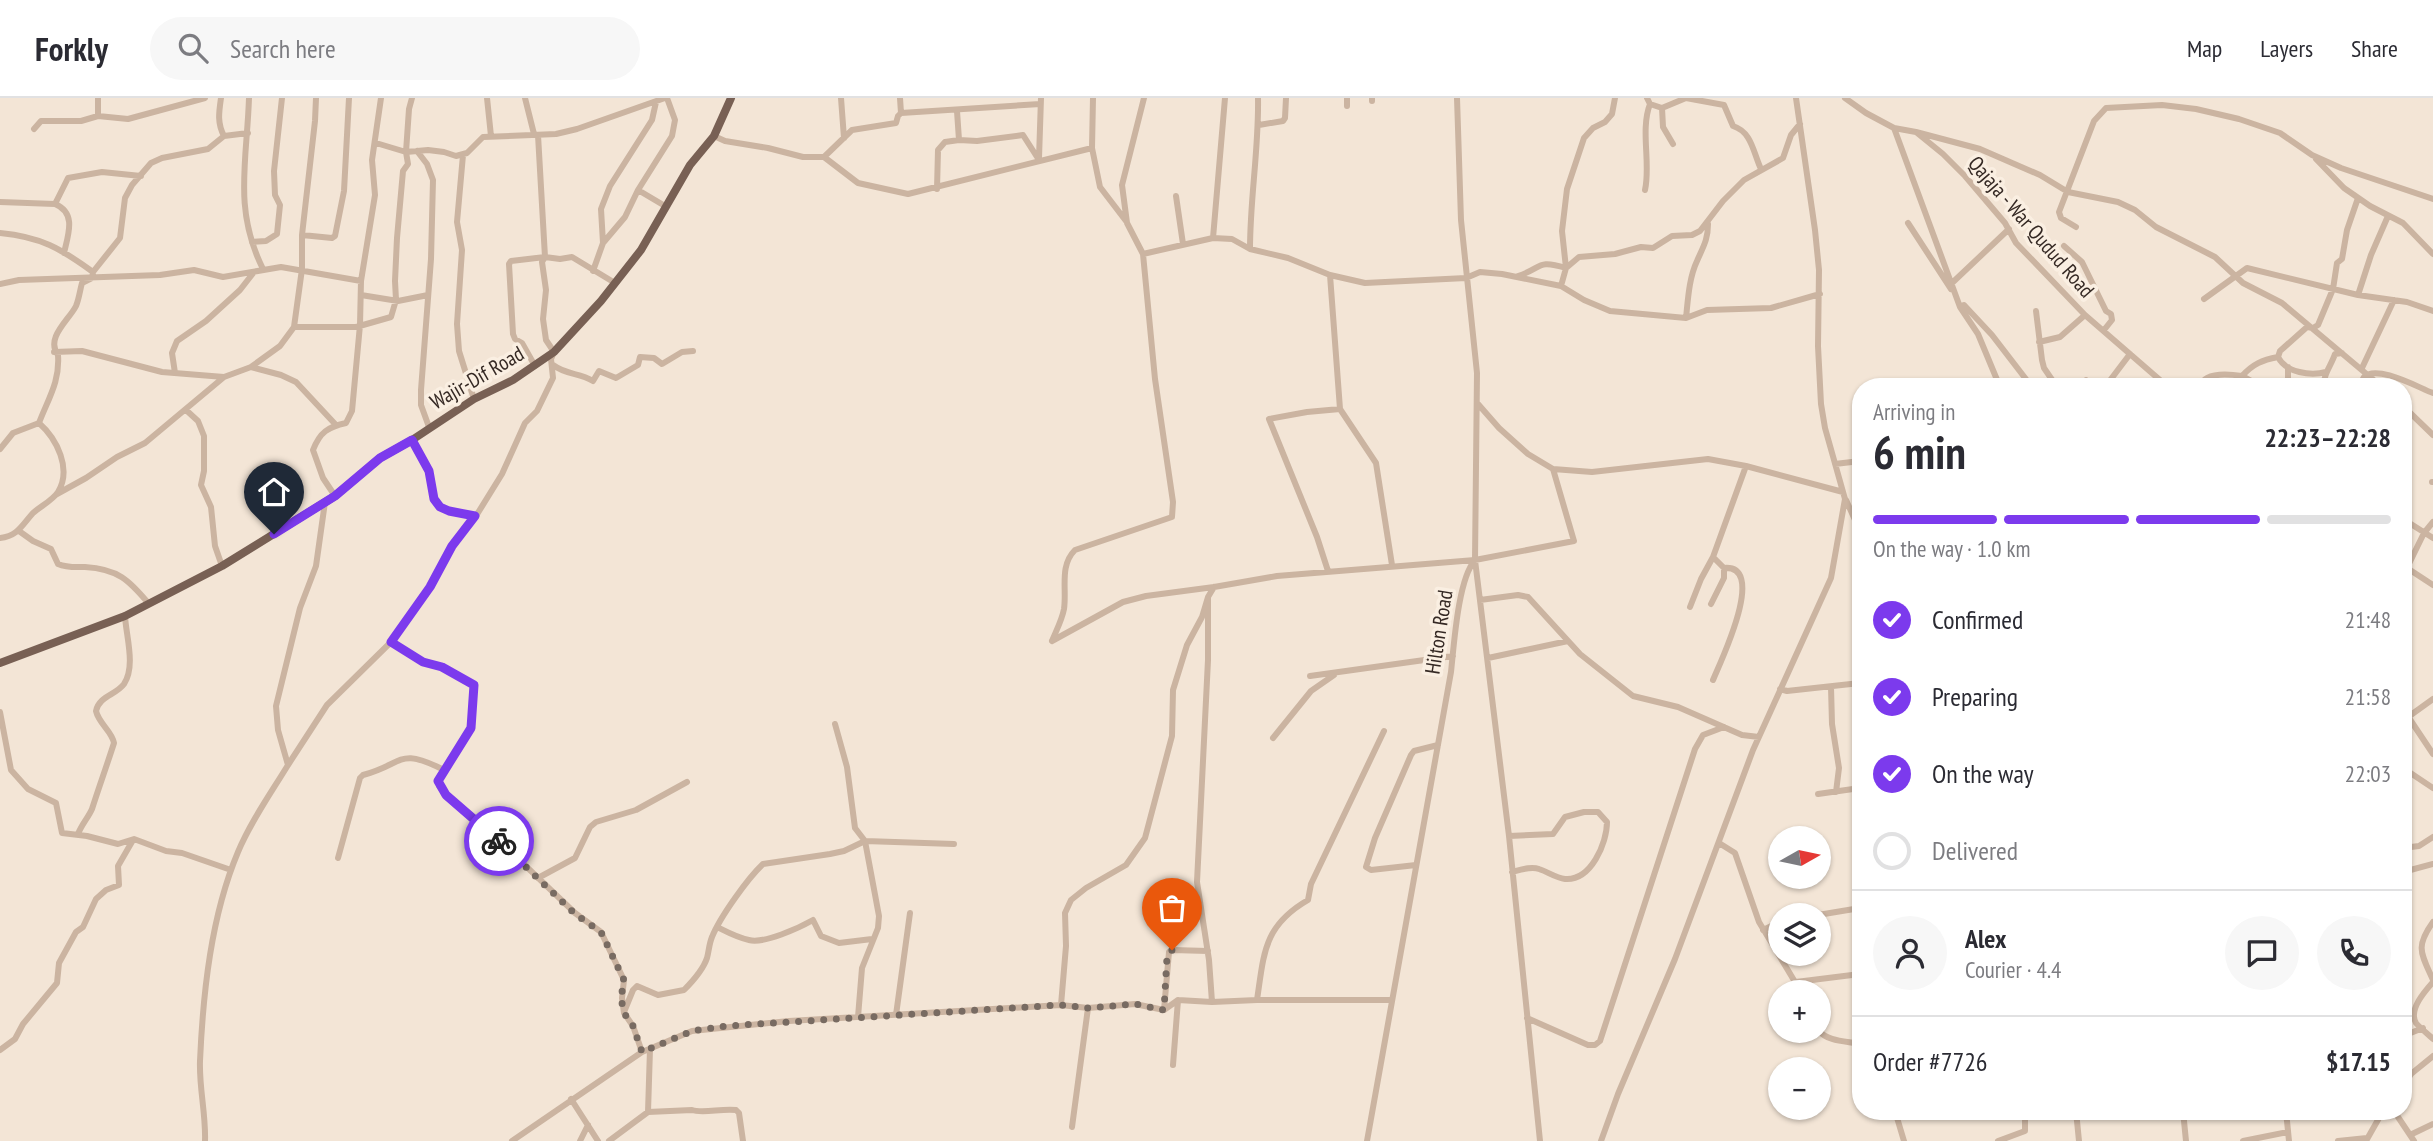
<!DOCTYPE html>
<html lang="en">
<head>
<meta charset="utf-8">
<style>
	body { margin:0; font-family:"PT Sans Narrow",sans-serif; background:#f7f7f7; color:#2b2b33; height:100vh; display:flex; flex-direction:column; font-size:26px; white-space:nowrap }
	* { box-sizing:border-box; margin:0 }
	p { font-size:23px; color:#7c7c81 }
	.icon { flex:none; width:38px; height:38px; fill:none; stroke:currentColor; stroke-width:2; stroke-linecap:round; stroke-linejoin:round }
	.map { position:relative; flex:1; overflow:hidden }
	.panel { position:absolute; left:1852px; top:280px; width:560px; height:742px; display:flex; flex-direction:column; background:#fff; border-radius:28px; box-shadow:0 2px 5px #0004 }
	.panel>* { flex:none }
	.needle { width:46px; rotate:81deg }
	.fabs { position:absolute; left:1768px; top:728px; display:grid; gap:14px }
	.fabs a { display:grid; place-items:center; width:63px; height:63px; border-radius:50%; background:#fff; box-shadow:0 2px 5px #0004; font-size:35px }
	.pin { position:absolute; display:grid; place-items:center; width:60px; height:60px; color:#fff; margin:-72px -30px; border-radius:50% 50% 50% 0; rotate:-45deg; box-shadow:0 0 7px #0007 }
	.pin .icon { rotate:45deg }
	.courier { position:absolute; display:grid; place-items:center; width:70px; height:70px; margin:-35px; border:5px solid #7c3aed; border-radius:50%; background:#fff; color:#222; box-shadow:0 2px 9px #0007 }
	.summary em { font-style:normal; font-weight:800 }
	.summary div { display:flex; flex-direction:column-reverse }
	.summary { display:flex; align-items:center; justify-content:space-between; height:119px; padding:0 21px }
	h1 { font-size:46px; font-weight:800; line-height:52px }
	.bar { display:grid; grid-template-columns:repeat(4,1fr); gap:10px 7px; align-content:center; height:84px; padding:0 21px }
	.bar i { height:9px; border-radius:5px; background:#e1e1e2 }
	.bar .on { background:#7c3aed }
	.bar p { grid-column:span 4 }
	.line { display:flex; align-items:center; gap:18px; padding:0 21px; border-top:2px solid #e1e1e2 }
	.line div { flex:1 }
	.round { display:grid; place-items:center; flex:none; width:74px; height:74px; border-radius:37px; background:#f7f7f7 }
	ol { padding:0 21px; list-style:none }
	li { display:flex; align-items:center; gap:21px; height:77px }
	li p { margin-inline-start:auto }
	li .icon { padding:7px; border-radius:50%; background:#7c3aed; color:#fff; stroke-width:4 }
	li:last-child { color:#7c7c81 }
	li i { width:38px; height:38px; border:4px solid #e1e1e2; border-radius:50% }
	header { display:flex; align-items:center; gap:42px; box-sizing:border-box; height:98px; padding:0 35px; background:#fff; border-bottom:2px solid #e1e1e2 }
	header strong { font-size:33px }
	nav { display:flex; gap:38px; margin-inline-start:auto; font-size:24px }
	.search { width:490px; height:63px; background:#f7f7f7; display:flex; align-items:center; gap:18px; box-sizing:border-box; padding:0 24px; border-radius:38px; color:#7c7c81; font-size:26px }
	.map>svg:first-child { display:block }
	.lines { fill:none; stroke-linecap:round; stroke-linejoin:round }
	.minor { stroke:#cbb4a1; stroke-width:6 }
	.major { stroke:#786054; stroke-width:8 }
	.done { stroke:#786b62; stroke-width:7; stroke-dasharray:0 12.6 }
	.route { stroke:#7c3aed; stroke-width:9 }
	.labels { text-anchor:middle; stroke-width:7; stroke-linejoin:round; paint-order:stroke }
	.street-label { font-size:21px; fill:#352924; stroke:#faefe2 }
</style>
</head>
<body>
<header>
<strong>Forkly</strong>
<div class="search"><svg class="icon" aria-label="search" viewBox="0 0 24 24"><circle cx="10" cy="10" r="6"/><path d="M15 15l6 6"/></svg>Search here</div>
<nav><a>Map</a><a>Layers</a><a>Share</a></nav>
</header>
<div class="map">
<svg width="2433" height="1043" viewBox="0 0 2433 1043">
	<rect width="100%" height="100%" fill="#f3e5d6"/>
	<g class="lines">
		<path class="minor" d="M98,0V18
			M221,0C219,14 217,25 224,38L248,35
			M249,0C247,63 233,111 263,171
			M487,0L491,38
			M525,0L534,36
			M841,0L844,40
			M900,0L901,15
			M1144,0L1122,87L1127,125L1143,156L1213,140L1232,141L1250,151
			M1258,0C1259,50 1250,100 1250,151L1288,160L1330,177L1365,185L1466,180L1480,174L1502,176L1561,188L1584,202L1610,213L1686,220L1707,212L1771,210L1820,196
			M1347,0V8
			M1457,0L1461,122L1477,275L1475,462L1509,738L1540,1043
			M1647,0L1650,6L1662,10L1686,0L1724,7L1733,28C1752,34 1753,54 1761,71
			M1845,0L1866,15L1894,30L1960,209L1978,236L2000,289
			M1372,3V0
			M1662,10L1663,29L1673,46
			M1259,27L1283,23L1285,20L1286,0
			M1894,30L1916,34L1943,56L1965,78L2005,125L2016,145L2085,217L2168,289
			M34,31L41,23H81L98,18L128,21L205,0
			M1916,34L1980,51L2040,77L2068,94L2118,104L2135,112L2156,129L2215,159L2243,185L2282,205L2382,289
			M714,38L725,43L768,50L803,59H824L858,85L908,96L1092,50L1093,0
			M959,42L977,43L1023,37L1039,62
			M376,45L406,54L428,52L444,54L456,58L467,55L483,39L556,36L577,31L665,0
			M1092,50L1100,89L1126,123
			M417,53L427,66L433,82L431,161L421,292V307L429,329
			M463,57L457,124L462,152L457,226L459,253L474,301
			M824,59L852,32L896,25L898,18L901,15L1040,6
			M1039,60L1041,0
			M2316,61L2344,90L2370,108L2403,125L2433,156
			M937,91L938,52L945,44L959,42L957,13
			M638,92L665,108
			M1645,92C1651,66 1640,32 1650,6
			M1176,98L1183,146
			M0,104L55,106C77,115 68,137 64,155
			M55,106L68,80L102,74L141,78
			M1908,125L1951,191
			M2076,129L2061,120L2059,114L2094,23L2106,10L2162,7L2196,11L2239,21L2280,35L2312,57L2341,70L2433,101
			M0,135C41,139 60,150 93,174
			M302,137L332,140L335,138L344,93L349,0
			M1213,140L1225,0
			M252,144L266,143L277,136L280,107L275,97L274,73L282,0
			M603,145L625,119L638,92L672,38L675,22L667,0
			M2064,148L2082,164L2106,213L2111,216L2112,222L2104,232
			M593,173L603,145L601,111L610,88L652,22L656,4
			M1330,177L1340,311L1376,365L1392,467
			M1518,178C1543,170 1536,161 1566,170L1579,159L1615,156L1641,149L1653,150L1672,138L1692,137L1700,133L1723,103L1744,82L1783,60L1791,37L1800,26
			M1952,185L2009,131
			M0,186L19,182L160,177L194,172L223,179L281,169L361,183
			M1561,188L1566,170L1562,133L1567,91L1584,40L1593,30L1605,24L1612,16L1615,0
			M361,197L398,203L428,197
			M2358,197L2371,157L2388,118
			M2204,201L2247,170L2358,197L2407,204L2433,213
			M1960,209L1964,207L1992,237L2032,289
			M2036,213L2042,262L2044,270L2057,289
			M1686,220C1688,201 1689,180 1697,163C1703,149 1708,142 1708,126
			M294,229L302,171V137L315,23L316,0
			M2039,244L2060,239L2085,217
			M54,254L82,253L162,274L224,279
			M2278,259L2280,253L2307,229L2313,230L2318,227L2333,191L2337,165L2342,161L2347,132L2358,100
			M553,267C568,278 579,274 593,283L599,273L616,280L638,267L640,259L654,260L662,266L682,254L693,253
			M535,268L522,245L515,241L513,236L509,166L511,163L545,159L560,161L572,159L615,185
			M251,269L281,277L296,284L336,327
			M2362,270L2394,202
			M175,275L172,255L177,243L206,223L240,192L254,174
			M2242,278L2262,289
			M2077,289L2086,282L2094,289
			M2105,289L2130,256
			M2200,289C2204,273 2229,276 2242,278C2253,266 2262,262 2278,259C2286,275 2311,278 2326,274
			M2288,289V269
			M2324,289C2323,276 2331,268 2335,256L2342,255
			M2359,289C2359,288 2364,279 2364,279C2377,266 2419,290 2433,295
			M1478,306L1499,330L1528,356L1553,371L1592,374L1708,361L1746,368L1843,394
			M2403,308L2433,337
			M186,312L198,323L204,338V373L201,387L211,409L215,448L222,468
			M39,325C48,301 60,284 58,257C45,240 69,222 76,208C79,201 80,192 82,185L92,180L93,174L120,140L125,100L132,87L151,65L162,60L208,51L224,38
			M412,342L429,373L434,401L440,409L449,413L476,418
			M0,351L13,335L39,325
			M1835,366L1860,363
			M2432,384H2433
			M57,396L86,380L117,359L145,345L224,279L251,269L280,248L294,229H356L391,219L396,202L395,183L397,140L403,73L408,66L406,54L409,11L412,0
			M335,398L323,380L313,352C320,334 328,329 346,325L352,313L360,227L361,183L375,97L372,62L381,0
			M1846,402L1860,433
			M2403,421L2433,440
			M19,433L33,443L51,451L58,466C67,470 76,469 85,469C118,471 129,482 149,506
			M0,440C18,438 22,427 33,415C41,408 53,402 58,394C72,371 57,341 39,325
			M2407,470L2433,487
			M1328,473L1317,439L1269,321L1307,314L1340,311
			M2403,478L2424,435L2433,424
			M1480,502L1518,497L1528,499L1580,556L1633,598L1678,609L1742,637L1759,639
			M1711,506L1724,480V470
			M1690,509L1701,481L1713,459L1746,368
			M1052,543L1123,504L1146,498L1214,489L1277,478L1475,462L1574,443L1553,371
			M1052,543C1056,533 1062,522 1064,511C1067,491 1059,468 1075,452L1172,419L1173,404L1155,281L1143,156
			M391,544L423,564L442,569L474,587L471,630L440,678L439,688L446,697L488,732L575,815L601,834L624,882L622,900L624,915L633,928L642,954
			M1488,560L1568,543
			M1310,578L1453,558
			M1713,582C1720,565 1768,466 1724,470L1713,459
			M1831,589L1832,626L1839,670L1836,694
			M1780,591L1787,593L1860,585
			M2403,611L2433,656
			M0,614L11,672L28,691L56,705L62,735L87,738L118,746L134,741L166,753L182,755L231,772
			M2408,619L2433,601
			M835,626L847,669L855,730L865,743L879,818L878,830L862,870L858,919
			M1273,640L1311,593L1334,577
			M288,667L327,607L391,544L430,489L452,448L476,418L502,376L525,325L537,313L553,280L551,261L554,254L546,242L543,221L546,192L542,164L545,159L538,37
			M2403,670L2433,690
			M1818,696L1860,690
			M1860,724V743
			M78,736C82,726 88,720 92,711C99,689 107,667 114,645C112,633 99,626 96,613C99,598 116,597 124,586C136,568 126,538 125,518
			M1509,738L1553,736L1565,719L1584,714H1598L1607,724C1607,745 1591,783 1565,781C1556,780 1548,774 1539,771C1531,768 1520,772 1512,774
			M1719,745L1735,755L1759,824L1801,894
			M2403,750L2419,748L2433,739
			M338,760L360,680L363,677C405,666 397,648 444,672
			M1416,767L1371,772L1366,769L1375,740L1411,657L1414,653L1438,647
			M2403,774L2433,766
			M538,780L575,760L590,729L596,724L636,712L687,684
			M1818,817L1860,810
			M2433,824C2415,849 2421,855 2433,882
			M717,829C727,834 738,840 749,842C764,846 799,830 813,822L821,838L839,845L872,841
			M1763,832L1780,824
			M1796,884L1860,876
			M2433,884C2425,893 2408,912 2416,925C2420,930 2428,936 2433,941
			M1257,902C1264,856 1263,828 1308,802L1311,786L1384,633
			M1212,904L1209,862L1197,784L1208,562V499L1214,489
			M1061,907L1066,848L1065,815L1071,802L1086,790L1126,767L1145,740L1172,638L1173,592L1187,547L1202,519L1208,499
			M1164,912L1169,854L1172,852L1208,853
			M624,914L633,892L637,888L658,897L684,892C693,883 703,872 707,860C709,853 709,846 712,839C720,819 748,780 763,766L830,756L844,753L865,743L954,746
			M896,917L910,815
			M1527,920L1588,947H1595L1600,943L1695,651L1703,637L1724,629
			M1818,932C1828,944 1846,943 1860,946
			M2403,938L2423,930
			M0,952L15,941L23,926L57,885L59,865L76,834L83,829L96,801L106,792L119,787L118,768L133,742
			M1173,967L1178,902
			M2403,988L2411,976L2433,958
			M571,1001L598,1043
			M1895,1013L1904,1043
			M2076,1013L2079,1043
			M2183,1013L2186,1043
			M2286,1013L2289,1043
			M2394,1013L2414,1043
			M648,1014L650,951
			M1072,1029L1088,910
			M2410,1037L2433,1026
			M205,1043C206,1016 199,990 200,963C203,895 211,818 238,754C251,723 271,695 288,667L278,632L276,608L300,510L316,468L325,404
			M512,1043L642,954L692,933L789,923L1061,907L1088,910L1135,906L1164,912L1178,902L1212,904L1257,902H1391
			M580,1043L588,1027
			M609,1043L648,1014L692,1012C703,1016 722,1010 736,1012L739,1015L743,1043
			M1367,1043L1451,574C1454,547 1458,481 1475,462
			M1601,1043L1618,996L1675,861L1753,652L1831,480L1845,401L1825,330L1821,306L1818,248L1819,172L1815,132L1796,0
			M1998,1043L2025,1033V1013
			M2243,1043L2288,1034
			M2338,1043L2367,1040
			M2366,1043L2383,1013"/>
		<path class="major" d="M0,565L125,518L222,468L335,398L380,360L412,342L474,301L513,282L554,254L601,203L641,152L690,67L714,38L731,0"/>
	</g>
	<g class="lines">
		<path class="done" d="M499,743L575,816L601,834L624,882L621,900L624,915L633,928L642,954L692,933L726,928L1060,907L1088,910L1135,906L1164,912L1167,859L1172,852"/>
		<path class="route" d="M274,436L335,398L380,360L412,342L429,373L434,401L440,409L449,413L475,418L452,448L430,489L391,544L423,564L442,569L474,587L471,630L438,683L446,697L499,743"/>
	</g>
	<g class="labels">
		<g class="street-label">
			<text transform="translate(2031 129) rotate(49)" y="7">Qajaja - War Qudud Road</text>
			<text transform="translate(477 280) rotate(-30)" y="7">Wajir-Dif Road</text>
			<text transform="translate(1439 534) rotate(-81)" y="7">Hilton Road</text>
		</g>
	</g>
</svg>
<div class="fabs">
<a><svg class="needle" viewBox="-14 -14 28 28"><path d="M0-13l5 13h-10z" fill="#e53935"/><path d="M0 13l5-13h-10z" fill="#7c7c81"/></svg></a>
<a><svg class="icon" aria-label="layers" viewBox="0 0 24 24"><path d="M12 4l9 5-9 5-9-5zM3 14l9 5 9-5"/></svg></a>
<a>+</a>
<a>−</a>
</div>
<div class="pin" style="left:1172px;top:852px;background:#ea580c"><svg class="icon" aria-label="bag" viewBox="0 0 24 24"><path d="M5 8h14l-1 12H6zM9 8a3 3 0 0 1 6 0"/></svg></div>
<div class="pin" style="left:274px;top:436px;background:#1f2937"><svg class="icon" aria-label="home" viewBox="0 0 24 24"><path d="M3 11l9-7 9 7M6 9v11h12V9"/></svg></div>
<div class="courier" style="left:499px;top:743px"><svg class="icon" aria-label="bike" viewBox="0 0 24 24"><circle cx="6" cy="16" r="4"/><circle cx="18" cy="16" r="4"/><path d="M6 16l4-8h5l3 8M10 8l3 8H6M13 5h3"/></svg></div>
<section class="panel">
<div class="summary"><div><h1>6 min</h1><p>Arriving in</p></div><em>22:23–22:28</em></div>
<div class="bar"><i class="on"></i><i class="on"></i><i class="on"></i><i></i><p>On the way · 1.0 km</p></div>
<ol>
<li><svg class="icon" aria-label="check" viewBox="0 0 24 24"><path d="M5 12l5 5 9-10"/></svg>Confirmed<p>21:48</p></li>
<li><svg class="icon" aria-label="check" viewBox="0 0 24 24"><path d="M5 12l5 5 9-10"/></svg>Preparing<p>21:58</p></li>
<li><svg class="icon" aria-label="check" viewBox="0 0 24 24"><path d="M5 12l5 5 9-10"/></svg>On the way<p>22:03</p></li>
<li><i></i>Delivered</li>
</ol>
<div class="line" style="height:126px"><a class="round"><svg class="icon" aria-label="person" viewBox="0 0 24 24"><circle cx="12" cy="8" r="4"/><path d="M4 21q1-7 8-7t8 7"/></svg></a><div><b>Alex</b><p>Courier · 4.4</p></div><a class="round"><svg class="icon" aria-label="chat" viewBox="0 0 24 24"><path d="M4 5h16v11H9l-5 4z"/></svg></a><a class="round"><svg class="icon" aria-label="phone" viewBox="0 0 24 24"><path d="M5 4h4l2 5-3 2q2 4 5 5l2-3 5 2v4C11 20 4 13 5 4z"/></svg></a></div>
<div class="line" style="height:91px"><div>Order #7726</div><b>$17.15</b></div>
</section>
</div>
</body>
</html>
